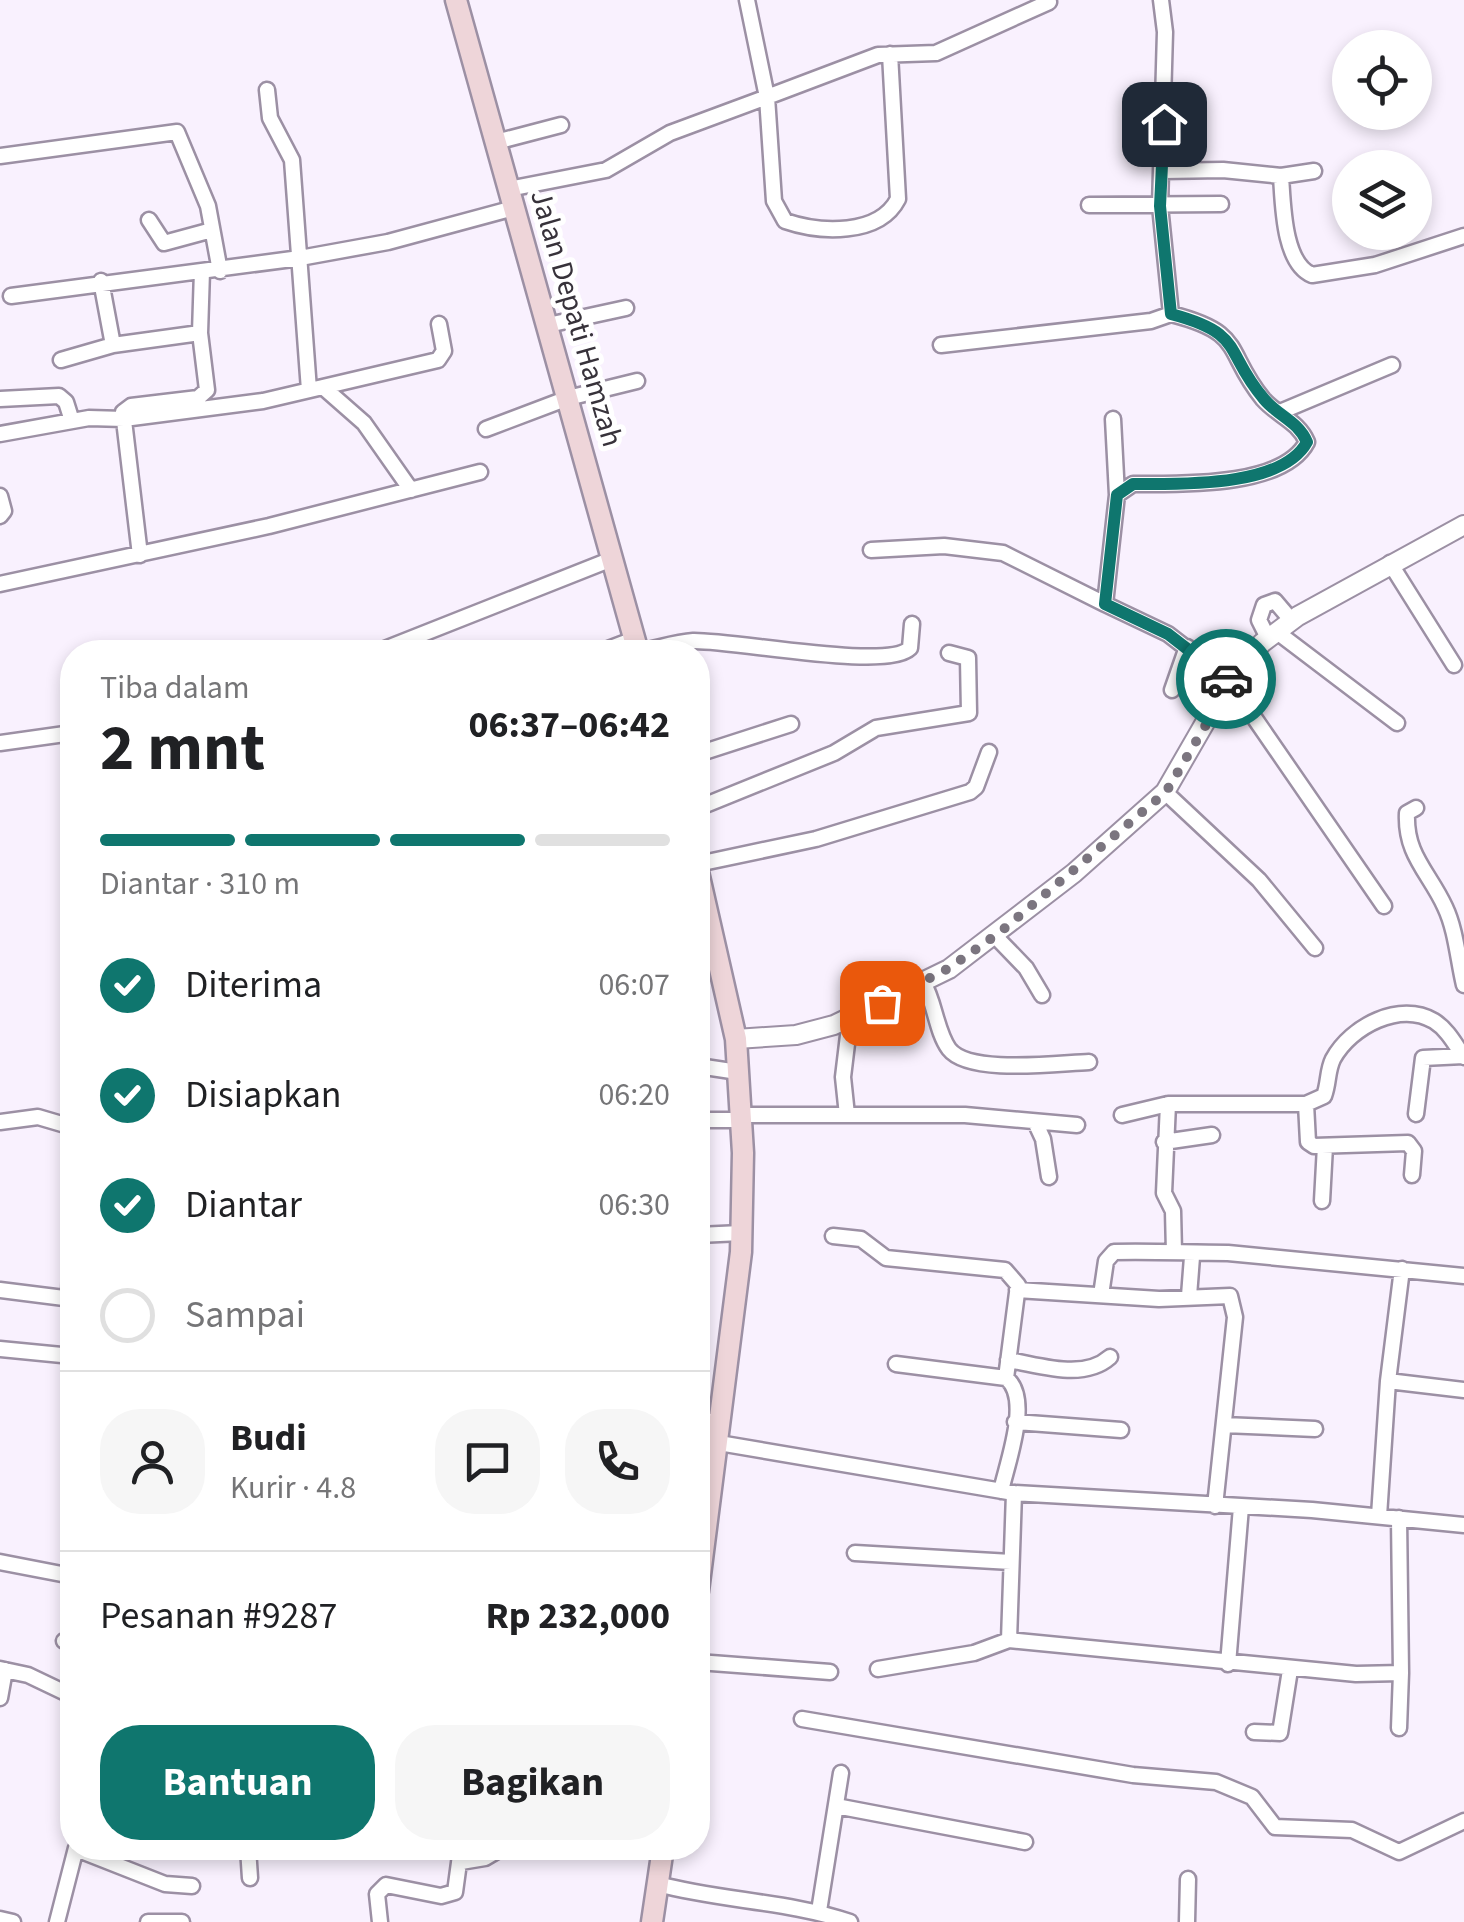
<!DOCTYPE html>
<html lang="id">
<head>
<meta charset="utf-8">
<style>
	body { margin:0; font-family:"Source Sans 3",sans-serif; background:#f6f6f6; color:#202124; height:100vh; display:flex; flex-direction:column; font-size:38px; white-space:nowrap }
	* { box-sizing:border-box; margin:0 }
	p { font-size:32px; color:#757577 }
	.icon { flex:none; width:55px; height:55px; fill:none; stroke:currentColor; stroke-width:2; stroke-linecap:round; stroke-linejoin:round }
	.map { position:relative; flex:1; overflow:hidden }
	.sheet { position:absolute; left:60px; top:640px; width:650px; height:1220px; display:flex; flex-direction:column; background:#fff; border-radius:40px; box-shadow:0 5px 15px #0003 }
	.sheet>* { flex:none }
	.fabs { position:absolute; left:1332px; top:30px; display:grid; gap:20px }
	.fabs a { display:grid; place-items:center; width:100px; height:100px; border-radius:50%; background:#fff; box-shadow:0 5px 15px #0003; font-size:50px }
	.pin { position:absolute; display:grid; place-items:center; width:85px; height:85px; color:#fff; margin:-42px; border-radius:20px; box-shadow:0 5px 15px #0006 }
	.courier { position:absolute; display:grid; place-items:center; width:100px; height:100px; margin:-50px; border:8px solid #0f766e; border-radius:50%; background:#fff; color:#222; box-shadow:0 2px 12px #0007 }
	.headline em { font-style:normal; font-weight:700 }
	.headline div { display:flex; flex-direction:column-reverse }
	.headline { display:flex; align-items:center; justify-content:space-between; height:170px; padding:0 40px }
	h1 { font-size:65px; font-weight:700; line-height:75px }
	.bar { display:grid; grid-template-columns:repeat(4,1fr); gap:15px 10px; align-content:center; height:120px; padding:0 40px }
	.bar i { height:12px; border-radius:8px; background:#e0e0e0 }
	.bar .current { background:#0f766e }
	.bar p { grid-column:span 4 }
	.line { display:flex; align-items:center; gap:25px; padding:0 40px; border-top:2px solid #e0e0e0 }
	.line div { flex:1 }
	.round { display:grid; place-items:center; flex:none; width:105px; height:105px; border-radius:40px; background:#f6f6f6 }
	ol { padding:0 40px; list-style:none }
	li { display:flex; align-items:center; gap:30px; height:110px }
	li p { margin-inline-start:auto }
	li .icon { padding:10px; border-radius:50%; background:#0f766e; color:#fff; stroke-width:4 }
	li:last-child { color:#757577 }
	li i { width:55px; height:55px; border:5px solid #e0e0e0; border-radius:50% }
	.primary-button { display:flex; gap:20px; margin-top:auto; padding:20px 40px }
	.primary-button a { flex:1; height:115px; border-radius:40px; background:#0f766e; color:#fff; font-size:40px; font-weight:700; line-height:115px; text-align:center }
	.primary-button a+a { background:#f6f6f6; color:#202124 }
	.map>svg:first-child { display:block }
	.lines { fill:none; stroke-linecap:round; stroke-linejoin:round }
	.minor-casing { stroke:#9c90a4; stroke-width:19 }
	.tertiary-casing { stroke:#9c90a4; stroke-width:22 }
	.secondary-casing { stroke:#9c90a4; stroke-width:25 }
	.minor { stroke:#fff; stroke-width:14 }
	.tertiary { stroke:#fff; stroke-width:18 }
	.secondary { stroke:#eed5d9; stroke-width:20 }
	.done { stroke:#7b757f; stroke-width:10; stroke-dasharray:0 18 }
	.route { stroke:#0f766e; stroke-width:12 }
	.labels { text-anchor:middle; stroke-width:10; stroke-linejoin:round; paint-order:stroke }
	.street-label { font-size:30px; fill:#37323a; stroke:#fff }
</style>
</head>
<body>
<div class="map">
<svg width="1464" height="1922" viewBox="0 0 1464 1922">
	<rect width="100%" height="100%" fill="#f9f1fe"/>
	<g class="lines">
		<defs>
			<path id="minor" d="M747,0L767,97L878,55L936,53L1049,2
				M1161,0L1165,32L1160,206L1171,314C1246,333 1224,351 1263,399C1278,416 1298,421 1307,442C1283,488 1179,484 1133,484L1117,495L1105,604L1168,634L1229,681L1384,906
				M267,90L270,118L292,160L309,390
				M496,142L561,125
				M0,156L177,132L208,206L220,271
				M1162,171L1223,170L1281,176C1283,203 1283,263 1312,275L1375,265L1464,236
				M1281,176L1314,171
				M509,189L606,170L670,133L767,97L774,201L785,221C820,233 879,236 898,199L890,54
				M1089,205L1221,204
				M149,220L164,243L212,230
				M101,281L113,345L200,333
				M11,296L300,258L388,242L514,208
				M548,325L626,308
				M941,345L1151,321L1171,314
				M61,360L113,345
				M323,387L364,423L411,490
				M0,399L59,396L66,402L72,421
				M1280,412L1392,365
				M1113,419L1117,495
				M486,429L568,398L637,381
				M0,434L89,418L124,419L263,401L438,360L444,351L439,324
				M0,496L4,511L0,516
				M871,550L944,546L1003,553L1105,604
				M140,555L123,412L131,406L198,398L207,390L200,333L202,271
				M1390,563L1454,665
				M0,584L269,526L480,472
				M1277,632L1397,723
				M1268,638L1259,620L1264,605L1275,601L1292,621
				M377,652L612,559
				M545,652H547
				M600,652L634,639
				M638,652C656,649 675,642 693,641C734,640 888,671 910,648L912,624
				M1172,690L1187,647
				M0,743L72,733
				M698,754L791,724
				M1165,792L1259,880L1315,948
				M698,808L834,753L876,728L969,713L968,658L949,653
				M1416,808L1407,813C1405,855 1429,872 1445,907C1456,930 1458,960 1464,985
				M698,864L816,839L970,792L976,787L989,752
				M995,936L1026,968L1042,995
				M923,982C935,1002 936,1031 949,1049C969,1075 1058,1063 1089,1062
				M850,1019L843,1077L847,1115H965L1077,1125
				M698,1066L738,1072
				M1168,1104H1306
				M1416,1114L1423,1058L1464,1056
				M739,1115H847
				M1122,1115L1168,1104L1164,1193L1173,1211L1174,1252
				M698,1120H739
				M0,1122L38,1117L72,1127
				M1036,1124L1043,1139L1049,1177
				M1164,1142L1212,1135
				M1412,1175L1414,1151L1408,1143L1314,1146L1308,1142L1306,1104L1324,1096C1329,1083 1327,1071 1333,1059C1351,1026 1400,1001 1434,1021C1447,1029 1455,1044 1464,1057
				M1322,1201L1325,1146
				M698,1235L741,1233
				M833,1236L861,1239L886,1258L1005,1270L1018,1285L1006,1378C1032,1398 1007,1463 1001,1491
				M1402,1269L1388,1381L1464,1390
				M0,1290L72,1299
				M1017,1290L1159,1299L1230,1296L1235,1317L1215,1506
				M1101,1295L1106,1261L1114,1252C1154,1251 1189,1253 1228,1253L1464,1276
				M1189,1296L1192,1257
				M69,1298L72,1202
				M0,1349L72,1356
				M1008,1360C1040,1365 1083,1381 1110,1357
				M896,1364L1006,1378
				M698,1420L721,1422
				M1015,1422L1121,1430
				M1224,1425L1315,1429
				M719,1443L1014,1493L1312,1510L1464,1525
				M1014,1493L1009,1640L1356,1674L1401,1673L1399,1518
				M1379,1516L1388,1381
				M855,1553L1011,1562
				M0,1562L72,1576
				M64,1641L72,1642
				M698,1662L830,1672
				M1228,1664L1241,1507
				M0,1669L28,1675L72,1696
				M878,1669L974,1653L1009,1640
				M0,1698L5,1670
				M802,1719L1133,1775L1216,1782L1252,1797L1275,1827L1352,1830L1399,1852L1464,1821
				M1399,1728L1401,1673
				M1254,1732L1280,1733L1290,1670
				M836,1806L1025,1842
				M248,1848L250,1878
				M76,1849L165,1884L192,1886
				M461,1862L485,1858L502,1848
				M658,1884C721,1901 788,1901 850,1922
				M819,1911L841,1773
				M0,1919L13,1922
				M57,1922L76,1848
				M148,1922H182
				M380,1922L377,1894L386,1885L441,1896L455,1892L461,1848
				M1187,1922L1188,1879"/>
			<path id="tertiary" d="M736,1039L796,1035L834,1025L949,969L1074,873L1165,792L1229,681L1262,643L1298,616L1464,525"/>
			<path id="secondary" d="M456,0L638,652
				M698,872L736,1039L743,1153L741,1252L698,1591
				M652,1922L663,1848"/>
		</defs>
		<use href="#minor" class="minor-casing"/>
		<use href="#tertiary" class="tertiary-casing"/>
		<use href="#secondary" class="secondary-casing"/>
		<use href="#minor" class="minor"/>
		<use href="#tertiary" class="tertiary"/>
		<use href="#secondary" class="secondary"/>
	</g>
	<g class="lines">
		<path class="done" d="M882,1003L949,968L999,933L1166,792L1207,723L1226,679"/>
		<path class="route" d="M1164,124L1160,206L1171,314C1246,334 1223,351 1264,399C1278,416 1298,421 1307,442C1282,488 1179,484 1133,484L1117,495L1105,604L1168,634L1226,679"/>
	</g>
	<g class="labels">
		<g class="street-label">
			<text transform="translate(577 318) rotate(74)" y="10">Jalan Depati Hamzah</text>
		</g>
	</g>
</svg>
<div class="fabs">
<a><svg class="icon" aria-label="locate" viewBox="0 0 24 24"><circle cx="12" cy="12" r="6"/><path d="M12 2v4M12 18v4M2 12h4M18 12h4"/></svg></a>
<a><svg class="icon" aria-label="layers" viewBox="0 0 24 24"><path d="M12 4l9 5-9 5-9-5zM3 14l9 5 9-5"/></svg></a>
</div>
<div class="pin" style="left:882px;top:1003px;background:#ea580c"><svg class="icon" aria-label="bag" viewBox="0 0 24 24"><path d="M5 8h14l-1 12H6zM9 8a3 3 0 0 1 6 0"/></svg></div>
<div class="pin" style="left:1164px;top:124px;background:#1f2937"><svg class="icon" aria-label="home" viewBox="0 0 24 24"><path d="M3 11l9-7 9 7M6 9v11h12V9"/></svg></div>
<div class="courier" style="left:1226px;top:679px"><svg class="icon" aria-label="car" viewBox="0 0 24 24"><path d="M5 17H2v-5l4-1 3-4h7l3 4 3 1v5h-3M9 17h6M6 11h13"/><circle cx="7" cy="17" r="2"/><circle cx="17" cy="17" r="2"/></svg></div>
<section class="sheet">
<div class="headline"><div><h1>2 mnt</h1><p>Tiba dalam</p></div><em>06:37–06:42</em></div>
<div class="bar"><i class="current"></i><i class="current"></i><i class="current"></i><i></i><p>Diantar · 310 m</p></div>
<ol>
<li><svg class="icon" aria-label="check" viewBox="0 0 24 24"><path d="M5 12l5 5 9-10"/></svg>Diterima<p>06:07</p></li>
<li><svg class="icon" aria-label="check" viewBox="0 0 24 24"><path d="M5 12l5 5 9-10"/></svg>Disiapkan<p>06:20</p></li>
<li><svg class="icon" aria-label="check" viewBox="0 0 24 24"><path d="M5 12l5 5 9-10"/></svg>Diantar<p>06:30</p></li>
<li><i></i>Sampai</li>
</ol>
<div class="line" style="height:180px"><a class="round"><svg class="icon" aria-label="person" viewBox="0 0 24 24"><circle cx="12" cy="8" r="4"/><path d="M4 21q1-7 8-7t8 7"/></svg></a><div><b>Budi</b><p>Kurir · 4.8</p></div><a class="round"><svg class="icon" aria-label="chat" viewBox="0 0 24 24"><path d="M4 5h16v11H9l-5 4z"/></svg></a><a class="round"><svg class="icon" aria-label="phone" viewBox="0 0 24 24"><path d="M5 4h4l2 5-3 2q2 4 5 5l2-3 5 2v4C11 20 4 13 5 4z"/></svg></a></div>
<div class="line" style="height:130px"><div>Pesanan #9287</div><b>Rp 232,000</b></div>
<div class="primary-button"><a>Bantuan</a><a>Bagikan</a></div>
</section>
</div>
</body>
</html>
